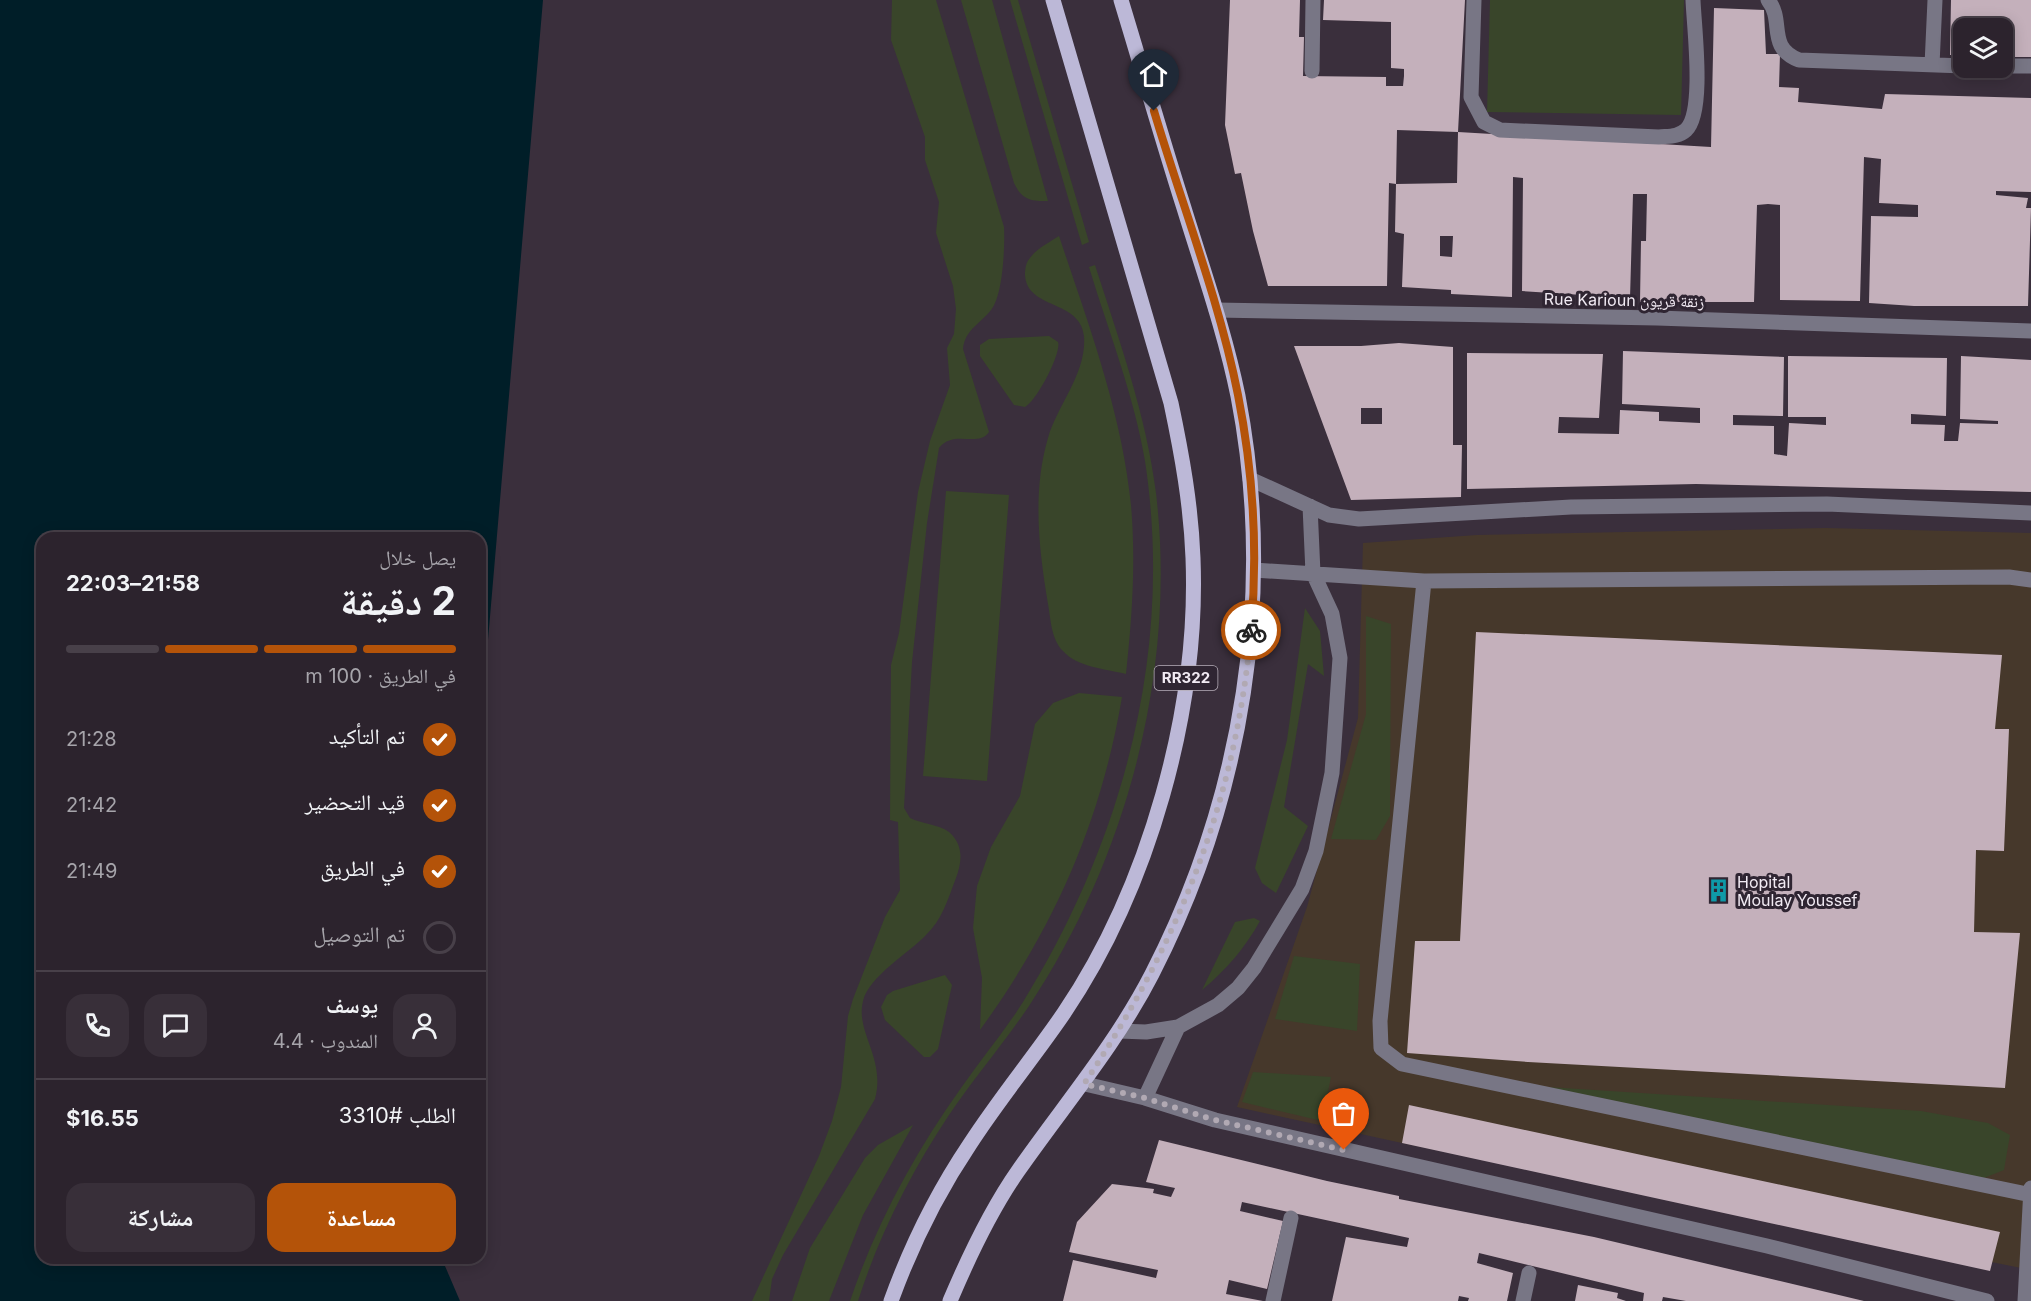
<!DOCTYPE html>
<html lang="ar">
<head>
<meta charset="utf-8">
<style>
	body { margin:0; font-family:Inter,"Noto Naskh Arabic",sans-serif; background:#382f39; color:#f1f3f6; direction:rtl; height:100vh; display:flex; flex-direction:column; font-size:22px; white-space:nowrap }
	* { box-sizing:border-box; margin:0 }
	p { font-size:20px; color:#a6a4aa }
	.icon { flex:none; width:33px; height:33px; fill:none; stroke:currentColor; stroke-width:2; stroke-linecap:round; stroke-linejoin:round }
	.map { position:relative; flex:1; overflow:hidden; direction:ltr }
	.panel { position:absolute; left:36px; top:532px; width:450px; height:732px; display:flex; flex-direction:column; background:#2c232d; border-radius:18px; box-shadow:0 3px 15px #0003,0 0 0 2px #484049; direction:rtl }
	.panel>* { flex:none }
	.fabs { position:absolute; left:1953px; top:18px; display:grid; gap:12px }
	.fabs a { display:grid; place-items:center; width:60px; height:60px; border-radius:12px; background:#2c232d; box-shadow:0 3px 15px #0003,0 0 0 2px #484049; font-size:30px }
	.pin { position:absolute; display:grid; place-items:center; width:51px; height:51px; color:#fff; margin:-62px -26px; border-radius:50% 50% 50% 0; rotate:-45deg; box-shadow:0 0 6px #0007 }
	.pin .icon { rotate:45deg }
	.courier { position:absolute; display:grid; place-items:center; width:60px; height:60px; margin:-30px; border:4px solid #b45309; border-radius:50%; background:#fff; color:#222; box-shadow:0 2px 8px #0007 }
	.overview em { font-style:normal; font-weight:700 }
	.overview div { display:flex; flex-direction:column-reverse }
	.overview { display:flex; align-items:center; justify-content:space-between; height:102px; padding:0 30px }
	h1 { font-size:39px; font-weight:700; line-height:45px }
	.bar { display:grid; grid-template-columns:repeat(4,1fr); gap:9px 6px; align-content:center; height:72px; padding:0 30px }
	.bar i { height:8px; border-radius:4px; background:#484049 }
	.bar .active { background:#b45309 }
	.bar p { grid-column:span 4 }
	.line { display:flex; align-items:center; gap:15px; padding:0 30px; border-top:2px solid #484049 }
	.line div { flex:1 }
	.round { display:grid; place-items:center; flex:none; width:63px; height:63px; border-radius:18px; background:#382f39 }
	ol { padding:0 30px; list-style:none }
	li { display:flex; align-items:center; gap:18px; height:66px }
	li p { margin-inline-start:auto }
	li .icon { padding:6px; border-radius:50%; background:#b45309; color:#fff; stroke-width:4 }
	li:last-child { color:#a6a4aa }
	li i { width:33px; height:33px; border:3px solid #484049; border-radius:50% }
	.primary-button { display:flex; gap:12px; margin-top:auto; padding:12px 30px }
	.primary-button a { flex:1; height:69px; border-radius:18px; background:#b45309; color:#fff; font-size:24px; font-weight:700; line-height:69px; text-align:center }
	.primary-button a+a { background:#382f39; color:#f1f3f6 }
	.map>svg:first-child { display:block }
	.medical { fill:#46382b }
	.green { fill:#39452a }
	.water { fill:#001e28 }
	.building { fill:#c4b0bb; fill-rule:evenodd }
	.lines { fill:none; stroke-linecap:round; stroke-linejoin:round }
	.minor { stroke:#787685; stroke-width:15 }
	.major { stroke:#bcb8d7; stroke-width:15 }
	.done { stroke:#b1a9b3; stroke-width:6; stroke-dasharray:0 10.8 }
	.route { stroke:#b45309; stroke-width:8 }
	.labels { text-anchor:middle; stroke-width:6; stroke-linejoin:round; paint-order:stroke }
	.shield { fill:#2f2532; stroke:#b7afb9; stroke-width:1.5 }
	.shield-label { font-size:15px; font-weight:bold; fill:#f1eaf3 }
	.street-label { font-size:16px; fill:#f1eaf3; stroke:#2f2532 }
	.poi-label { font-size:16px; fill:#f1eaf3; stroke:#2f2532; text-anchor:start }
</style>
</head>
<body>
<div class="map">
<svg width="2031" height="1301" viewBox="0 0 2031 1301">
	<rect width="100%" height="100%" fill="#3a2f3c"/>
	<path class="medical" d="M1826,528L2031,533V1270L1402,1143L1237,1107L1307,907L1358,718L1363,543L1477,535Z"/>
	<path class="green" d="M892,0H936L1004,227C1005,246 1003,291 993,307C983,323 965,328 963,349L989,432C978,448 954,429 939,448L927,523L912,662L904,808L910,818C922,824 938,824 949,832C964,845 962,862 956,878C948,899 942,920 926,935C909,953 869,976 863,1001C855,1032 886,1058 875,1099L783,1255L772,1279L769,1301H752L819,1156L832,1121L841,1087L848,1016L853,999L885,917L900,890L898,822L890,820L891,665L899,633L918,492L930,441L950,385L947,348L954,334L956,309L953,286L936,233L939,202L925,160V137L891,40Z
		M961,0H992L1048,201C1031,201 1022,200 1014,183Z
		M1010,0H1018L1089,242L1082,245Z
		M1490,0H1684L1681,115L1487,112Z
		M1059,236C1088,323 1122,413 1131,505C1136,562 1132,618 1126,674C1106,669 1077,667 1063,651C1051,639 1051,620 1048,604C1039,550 1032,492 1048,438C1058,404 1087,373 1084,336C1080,299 1027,310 1025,275C1025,269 1026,262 1030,258C1036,249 1050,242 1059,236Z
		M1095,265C1119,340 1146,414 1156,493C1177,670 1127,858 1029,1006C1004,1043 974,1078 949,1115C911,1172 879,1235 858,1301H850C876,1224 914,1154 961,1088C981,1059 1004,1032 1023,1002C1123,840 1174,651 1145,461C1134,395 1108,330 1089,267Z
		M1049,336L1058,342C1062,353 1036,402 1025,407L1014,405L980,356V345L989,339Z
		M946,491L1009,495L987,781L923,776Z
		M1305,608L1320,631L1324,676L1308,664L1284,807L1308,826L1276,893L1262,883L1255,868L1287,740Z
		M1366,616L1391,624L1390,816L1376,840L1331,839L1366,714Z
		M1079,693L1122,697C1101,822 1054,928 980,1030L982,978L973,928L977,886L991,847L1020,796L1035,724L1053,703Z
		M1254,918L1260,921C1245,948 1226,970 1202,990L1235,922Z
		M1294,956L1360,964L1357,1031L1275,1019Z
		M945,975L952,985L938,1049L930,1057H924L885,1020L881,1007L887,995L893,991Z
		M1253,1072L1331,1077L1322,1121L1242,1102Z
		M1548,1087L1921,1111L1988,1123L2010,1135L2004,1170L1984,1178Z
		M913,1125L863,1215L829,1301H792L810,1248L865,1158L878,1145Z"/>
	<path class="water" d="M0,0H543L480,733V538H42V1258L442,1259L460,1301H0Z"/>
	<path class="building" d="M1230,0H1300L1299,37H1304L1303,76L1386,77V86H1403L1404,76V69L1391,68V22L1323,20L1324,0H1465L1458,132L1397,130L1396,184L1389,183L1387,286H1268L1253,231L1241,173L1235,174L1225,125Z
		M1951,0H2031V57H2002V28H1964V55H1950Z
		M1714,8L1764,10L1766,54H1780L1779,87L1799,88L1798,102L1882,109L1885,94L2031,98V192L1996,191V195L2028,198L2026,208H2031L2028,306H1914L1869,303L1871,216L1918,217V205L1879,203L1881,159L1864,157L1860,301L1780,300V205L1768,204L1757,205L1754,302H1640L1641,241H1646L1647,194H1633L1630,298L1522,291L1523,178L1513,177L1512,297L1451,294V290L1402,287L1404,234L1395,232L1396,184L1457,183L1458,132L1711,147ZM1440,236H1453L1452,257L1440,256Z
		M1399,343L1453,347V445H1462L1461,497L1351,500L1294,346H1361ZM1361,408H1382V424H1361Z
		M1623,351L1784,357L1783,416L1733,415V425L1774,426V454L1787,456L1789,423L1826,425V417H1788V356L1947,358L1946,416L1911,414V424L1945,425L1944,441H1958L1960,423L1998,424V421L1960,419L1961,356L2031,360V492L1696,484L1467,489V353L1603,354L1599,418L1559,417L1558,433L1619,434L1620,410L1659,412V421L1700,423V408L1622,404Z
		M1476,632L2002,655L1995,729H2009L2004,851L1976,850L1974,932L2020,933L2005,1088L1528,1062L1407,1053L1415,941H1460Z
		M1409,1105L2000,1232L1990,1271L1402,1143Z
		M1159,1140L1327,1181L1399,1196V1199L1594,1237L1864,1301H1686L1663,1297L1662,1301H1643L1644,1293L1479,1253L1477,1263L1513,1273L1507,1301H1468L1469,1298L1459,1296L1458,1301H1332L1346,1237L1407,1247L1409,1238L1242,1202L1240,1211L1283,1221L1267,1289L1229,1280L1226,1294L1263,1301H1063L1073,1260L1156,1278L1158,1270L1069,1252L1077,1222L1112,1184L1154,1189L1153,1193L1171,1197L1175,1188L1146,1182Z
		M1578,1285L1618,1293L1617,1298L1626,1301H1575Z"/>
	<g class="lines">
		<path class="minor" d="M1474,0L1471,97L1484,122L1500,130L1659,137C1669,136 1678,137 1686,130C1705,112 1694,27 1693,0
			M1768,0C1785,21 1766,47 1799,60L1964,66
			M1932,65L1935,0
			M2002,66H2031
			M1312,71L1313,0
			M1216,310L1657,318L2031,331
			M1250,479L1329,515L1359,519L1571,507L1827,504L2031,513
			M1254,570L1424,581L2009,577L2031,580
			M1424,581L1380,1021L1381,1048L1402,1064L2031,1195
			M1119,1031L1146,1032L1178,1027L1218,1005L1238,988L1254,968L1302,889L1316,851L1332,773L1340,658L1332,614L1313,573L1310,506
			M1085,1084L1145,1098L1215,1120L1767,1246L1987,1301
			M1145,1098L1178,1027
			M1273,1301L1291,1218
			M1523,1301L1529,1273
			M2025,1301L2031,1188"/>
		<path class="major" d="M891,1301C911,1246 937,1193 970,1144C999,1099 1034,1057 1064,1013C1149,887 1199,710 1193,558C1191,505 1182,455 1171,403L1053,0
			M950,1301C969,1256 990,1211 1018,1171C1064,1105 1115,1046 1152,974C1243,797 1276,593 1238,396C1225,332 1203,270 1184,208C1162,139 1142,69 1121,0"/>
	</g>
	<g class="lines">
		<path class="done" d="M1251,630C1236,801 1179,942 1084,1084L1145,1098L1215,1120L1344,1150"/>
		<path class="route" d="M1154,111C1182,205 1219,299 1238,395C1253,471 1258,552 1251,630"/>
	</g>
	<defs>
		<symbol id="building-bare" viewBox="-9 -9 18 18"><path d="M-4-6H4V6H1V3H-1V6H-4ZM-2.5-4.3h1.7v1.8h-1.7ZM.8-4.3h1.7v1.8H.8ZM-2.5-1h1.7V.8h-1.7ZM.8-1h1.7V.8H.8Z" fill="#0f9aa8" stroke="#2f2532" stroke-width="2.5" paint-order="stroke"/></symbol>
	</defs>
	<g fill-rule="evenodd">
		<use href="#building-bare" x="1702" y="874" width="33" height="33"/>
	</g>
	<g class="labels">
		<rect class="shield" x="1154.5" y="666" width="63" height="24" rx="4.5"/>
		<g class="shield-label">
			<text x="1186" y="683">RR322</text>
		</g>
		<g class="street-label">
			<text transform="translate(1624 300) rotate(1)" y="6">Rue Karioun زنقة قريون</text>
		</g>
		<g class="poi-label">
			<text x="1737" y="888">Hopital<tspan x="1737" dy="18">Moulay Youssef</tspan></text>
		</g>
	</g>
</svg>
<div class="fabs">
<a><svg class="icon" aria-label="layers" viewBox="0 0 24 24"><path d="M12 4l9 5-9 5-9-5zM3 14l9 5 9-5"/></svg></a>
</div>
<div class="pin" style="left:1344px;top:1150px;background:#ea580c"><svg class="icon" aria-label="bag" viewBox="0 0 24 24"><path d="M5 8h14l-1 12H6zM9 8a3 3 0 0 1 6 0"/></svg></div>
<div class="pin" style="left:1154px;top:111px;background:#1f2937"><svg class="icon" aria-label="home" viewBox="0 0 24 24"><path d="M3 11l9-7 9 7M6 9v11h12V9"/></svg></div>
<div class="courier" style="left:1251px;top:630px"><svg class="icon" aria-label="bike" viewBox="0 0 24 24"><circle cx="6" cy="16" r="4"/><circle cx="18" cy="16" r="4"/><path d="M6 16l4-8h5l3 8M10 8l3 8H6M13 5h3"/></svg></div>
<section class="panel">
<div class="overview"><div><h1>2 دقيقة</h1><p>يصل خلال</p></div><em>21:58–22:03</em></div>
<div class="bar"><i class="active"></i><i class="active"></i><i class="active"></i><i></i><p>في الطريق · 100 m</p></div>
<ol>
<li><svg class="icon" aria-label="check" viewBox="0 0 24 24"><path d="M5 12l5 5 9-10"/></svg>تم التأكيد<p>21:28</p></li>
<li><svg class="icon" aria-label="check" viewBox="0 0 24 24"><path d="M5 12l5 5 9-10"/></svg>قيد التحضير<p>21:42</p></li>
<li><svg class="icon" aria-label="check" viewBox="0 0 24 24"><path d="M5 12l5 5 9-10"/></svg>في الطريق<p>21:49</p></li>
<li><i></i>تم التوصيل</li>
</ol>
<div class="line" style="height:108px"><a class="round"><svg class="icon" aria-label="person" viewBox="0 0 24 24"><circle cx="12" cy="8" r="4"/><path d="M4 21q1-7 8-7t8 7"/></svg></a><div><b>يوسف</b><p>المندوب · 4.4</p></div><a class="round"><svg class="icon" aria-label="chat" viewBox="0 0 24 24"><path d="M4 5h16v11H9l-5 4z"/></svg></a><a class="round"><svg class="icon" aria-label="phone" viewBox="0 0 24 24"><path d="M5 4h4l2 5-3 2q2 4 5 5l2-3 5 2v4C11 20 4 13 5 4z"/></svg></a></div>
<div class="line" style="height:78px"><div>الطلب #3310</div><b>$16.55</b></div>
<div class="primary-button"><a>مساعدة</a><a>مشاركة</a></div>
</section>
</div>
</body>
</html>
